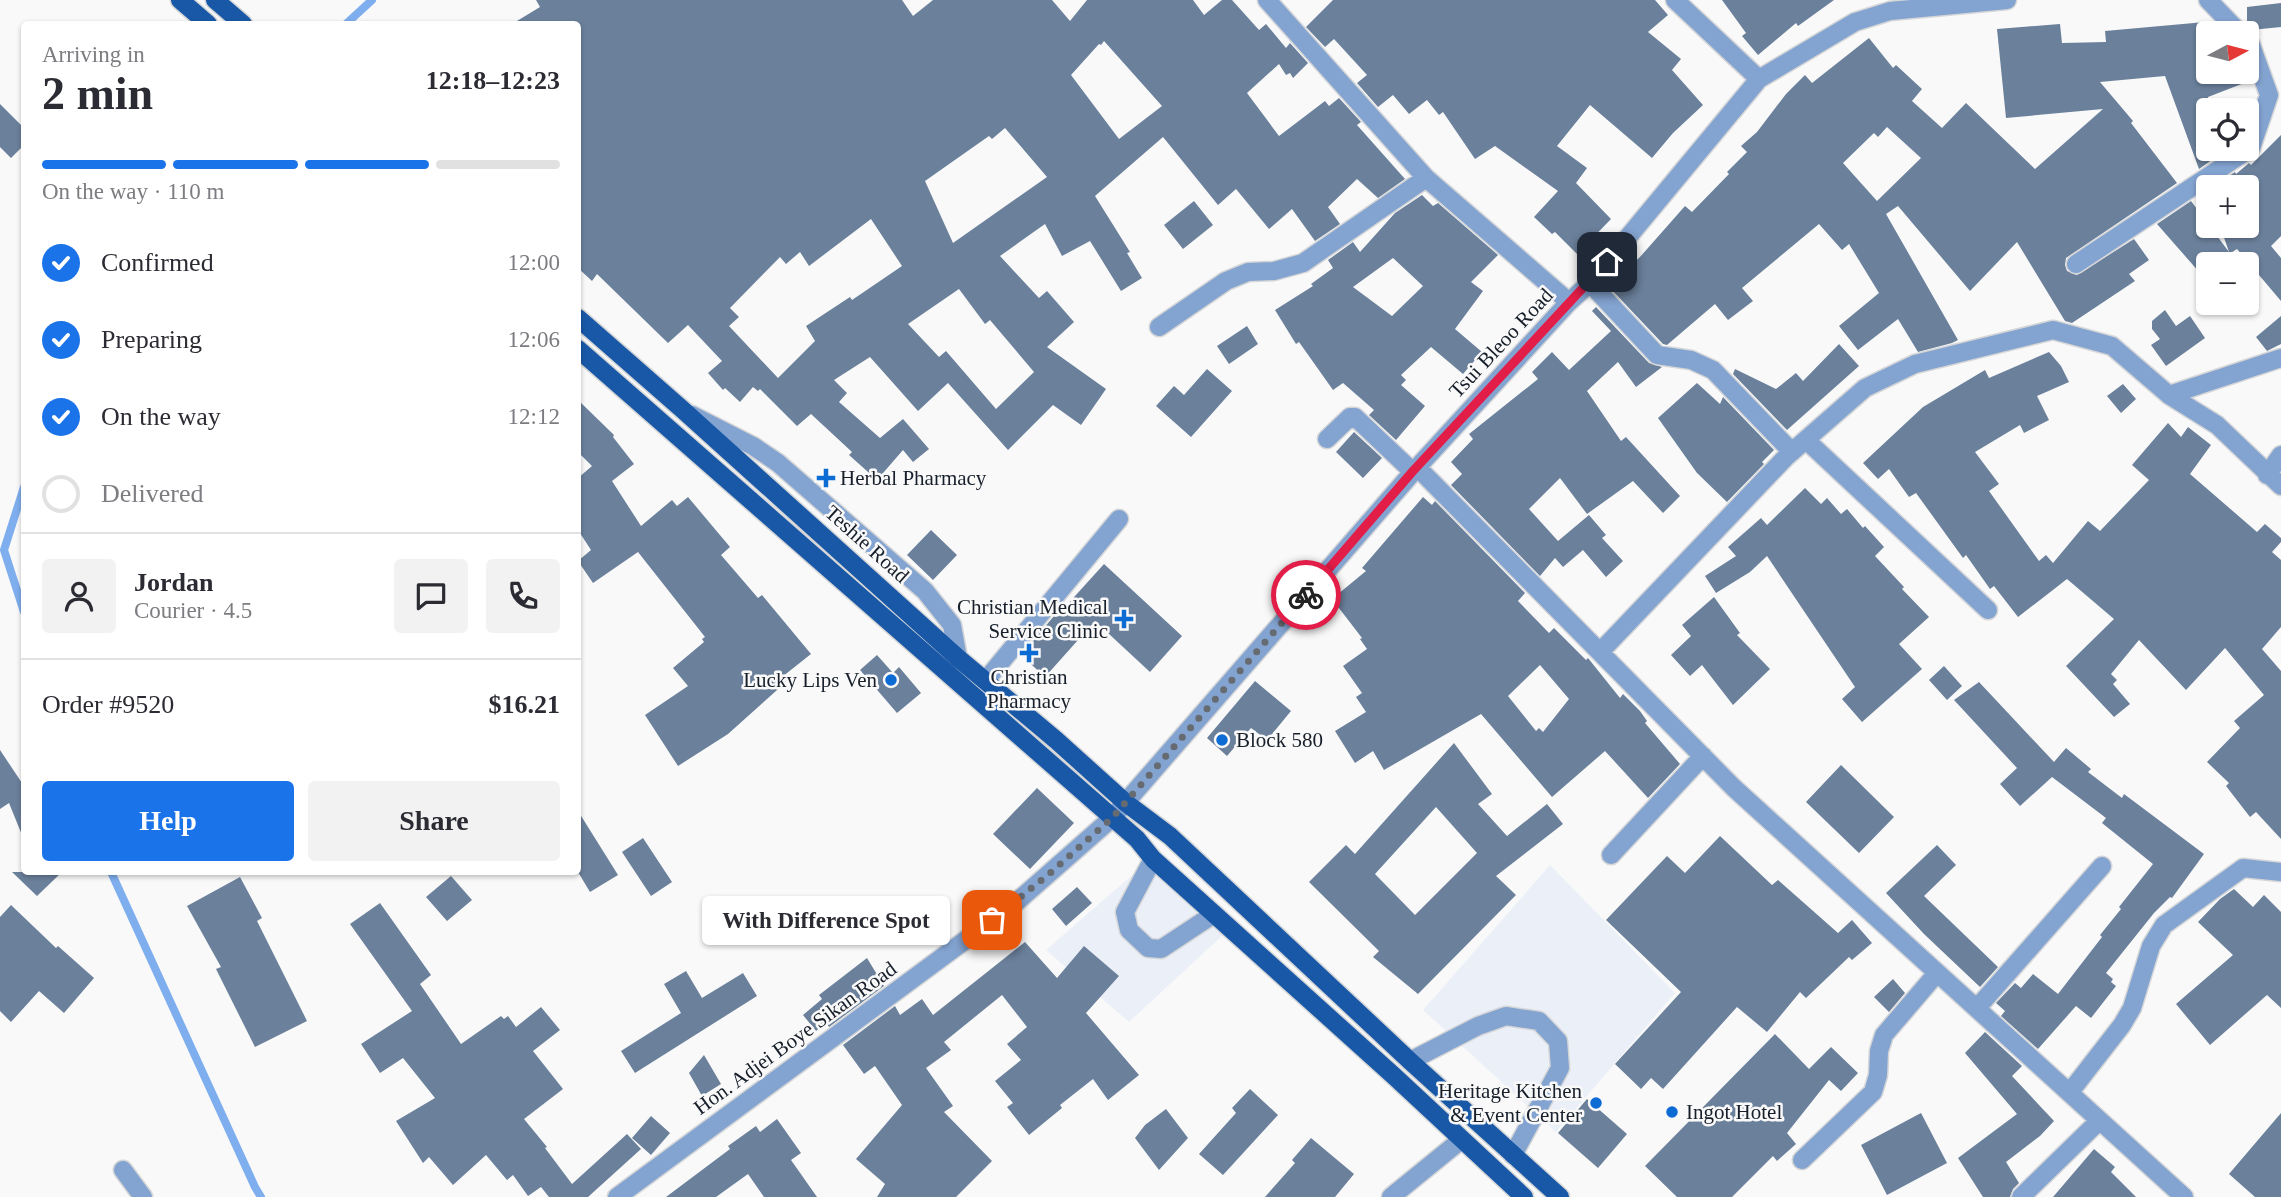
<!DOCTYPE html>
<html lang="en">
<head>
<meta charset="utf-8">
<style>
	body { margin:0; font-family:"Times New Roman",serif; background:#f2f2f3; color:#2b2b33; height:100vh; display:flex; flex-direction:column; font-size:26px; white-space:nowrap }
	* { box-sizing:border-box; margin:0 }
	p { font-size:23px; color:#7c7c81 }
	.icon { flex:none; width:38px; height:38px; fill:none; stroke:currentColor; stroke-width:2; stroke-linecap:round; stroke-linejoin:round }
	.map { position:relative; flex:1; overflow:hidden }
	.panel { position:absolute; left:21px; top:21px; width:560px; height:854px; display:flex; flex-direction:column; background:#fff; border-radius:7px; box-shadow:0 2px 5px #0004 }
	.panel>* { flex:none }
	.needle { width:46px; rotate:83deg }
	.fabs { position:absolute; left:2196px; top:21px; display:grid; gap:14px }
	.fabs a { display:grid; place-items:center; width:63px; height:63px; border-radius:7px; background:#fff; box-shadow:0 2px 5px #0004; font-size:35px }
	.pin { position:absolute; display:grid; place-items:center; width:60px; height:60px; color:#fff; margin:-30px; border-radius:14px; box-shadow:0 4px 10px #0006 }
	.courier { position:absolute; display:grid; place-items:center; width:70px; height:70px; margin:-35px; border:5px solid #e11d48; border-radius:50%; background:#fff; color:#222; box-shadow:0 2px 9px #0007 }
	.bubble { position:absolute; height:49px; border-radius:7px; background:#fff; box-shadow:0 2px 5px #0004; font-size:23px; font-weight:800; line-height:49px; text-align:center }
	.head em { font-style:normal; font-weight:800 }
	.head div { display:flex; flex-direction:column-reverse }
	.head { display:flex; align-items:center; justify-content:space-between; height:119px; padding:0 21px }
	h1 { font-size:46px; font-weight:800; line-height:52px }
	.bar { display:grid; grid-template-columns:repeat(4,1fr); gap:10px 7px; align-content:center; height:84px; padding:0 21px }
	.bar i { height:9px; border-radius:5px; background:#e1e1e2 }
	.bar .selected { background:#1a73e8 }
	.bar p { grid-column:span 4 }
	.line { display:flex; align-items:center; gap:18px; padding:0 21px; border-top:2px solid #e1e1e2 }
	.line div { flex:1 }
	.round { display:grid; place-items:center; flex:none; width:74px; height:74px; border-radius:7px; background:#f2f2f3 }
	ol { padding:0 21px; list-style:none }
	li { display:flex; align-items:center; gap:21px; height:77px }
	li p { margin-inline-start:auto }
	li .icon { padding:7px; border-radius:50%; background:#1a73e8; color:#fff; stroke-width:4 }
	li:last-child { color:#7c7c81 }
	li i { width:38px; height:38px; border:4px solid #e1e1e2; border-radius:50% }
	.button { display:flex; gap:14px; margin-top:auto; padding:14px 21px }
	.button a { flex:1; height:80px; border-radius:7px; background:#1a73e8; color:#fff; font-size:28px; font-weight:800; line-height:80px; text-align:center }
	.button a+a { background:#f2f2f3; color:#2b2b33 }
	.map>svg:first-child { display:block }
	.built { fill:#ebf0f8 }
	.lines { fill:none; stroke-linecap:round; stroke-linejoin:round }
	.stream { stroke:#7faeee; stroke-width:8 }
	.building { fill:#6b809b; fill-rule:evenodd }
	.minor-casing { stroke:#d5d6d8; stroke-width:21 }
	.major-casing { stroke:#d5d6d8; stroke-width:21 }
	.minor { stroke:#83a3d0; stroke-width:18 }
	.major { stroke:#1958a7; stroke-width:18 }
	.done { stroke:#666b72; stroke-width:7; stroke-dasharray:0 12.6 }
	.route { stroke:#e11d48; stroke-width:9 }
	.poi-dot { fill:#0d6bd4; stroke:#f9f9f9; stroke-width:2.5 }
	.labels { text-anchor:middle; stroke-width:5; stroke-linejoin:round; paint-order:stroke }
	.street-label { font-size:21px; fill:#171f2a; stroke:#f9f9f9 }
	.poi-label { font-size:21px; fill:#171f2a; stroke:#f9f9f9; text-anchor:start }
</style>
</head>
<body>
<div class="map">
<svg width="2281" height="1197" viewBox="0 0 2281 1197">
	<rect width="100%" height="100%" fill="#f9f9f9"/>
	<path class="built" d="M1145,864L1223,935L1129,1022L1046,950Z
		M1550,865L1675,993L1556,1132L1423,1010Z"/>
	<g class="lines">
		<path class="stream" d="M346,24L372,0
			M24,487L4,550L24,612
			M111,872L255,1187L261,1197"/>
	</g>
	<path class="building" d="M536,0H902L913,16L933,0H1052L1070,21L1087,0H1193L1204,15L1222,0H1232L1259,30L1266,24L1286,48L1290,43L1308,63L1293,78L1290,73L1286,75L1279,64L1247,93L1279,136L1325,101L1329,106L1339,98L1361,122L1357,125L1405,179L1378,198L1357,179L1328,207L1340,224L1315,241L1292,209L1269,229L1236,189L1218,205L1163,137L1095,196L1130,252L1127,253L1142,278L1121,291L1090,241L1062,256L1045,224L1000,256L1039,298L1047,291L1074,322L1047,347L1106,389L1081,425L1053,405L1008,450L948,383L918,411L870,357L834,380L847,393L839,402L880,438L903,419L929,449L913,462L903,450L877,480L849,455L852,452L811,414L797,426L760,389L758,391L753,387L740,402L725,388L723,390L708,373L722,361L688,325L668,343L597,274L592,281L578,268V24H512L540,7ZM1104,41L1162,106L1119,139L1071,75L1099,44L1101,45ZM1005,128L1047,177L953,243L925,181L989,136L992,139ZM871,219L902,266L852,300L850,297L806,326L815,341L778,378L729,326L739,317L730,308L780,257L786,264L800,252L809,266ZM959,289L985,324L990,320L1034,372L996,409L946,351L939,357L908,324Z
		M1333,0H1655L1668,15L1648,32L1681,59L1672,70L1703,105L1673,133L1652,158L1590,105L1557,146L1587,168L1576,183L1611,219L1577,254L1555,232L1552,234L1534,217L1558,191L1495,146L1475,159L1443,112L1439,115L1427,100L1409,114L1393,95L1378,107L1357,83L1367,75L1334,39L1325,47L1306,27Z
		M1722,0H1834L1798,26L1796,23L1758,55L1742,36L1746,33Z
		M2281,3V27L2251,30L2247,24V7Z
		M2205,22L2208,72H2247V67L2252,80L2208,97V149H2224L2225,151L2199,169L2165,76L2100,82L2133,121L2131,123L2177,183L2066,258L2065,265L2067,271L2077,275L2134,239L2149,260L2129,274L2135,281L2072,323L2065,321L2017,242L1970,291L1898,206L1886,214L1958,340L1952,343L1918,352L1898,319L1858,350L1839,326L1879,293L1849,244L1842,250L1819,224L1742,288L1753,301L1728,320L1715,304L1667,345L1663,344L1608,286L1640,257L1685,206L1692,212L1729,174L1727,172L1747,152L1741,146L1757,132L1786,94L1805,75L1812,83L1869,38L1893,68L1896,65L1922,89L1912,101L1942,128L1966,103L2035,169L2103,109L2006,118L1997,29L2060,24L2062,43L2106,42L2105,31ZM1887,127L1921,158L1877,201L1843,163L1874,133L1878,137Z
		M0,104L24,128V145L11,158L0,147Z
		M2281,135V236L2271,246L2281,258V301L2237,249L2213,264H2208V267L2200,273L2157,224L2191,201L2229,252L2220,226H2247V187H2212L2235,172L2236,174L2249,163L2251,165Z
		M1422,195L1433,206L1438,203L1498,255L1471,282L1483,291L1455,329L1482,352L1463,374L1431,347L1401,375L1406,380L1401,385L1425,406L1396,440L1369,415L1374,410L1343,383L1333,390L1299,342L1296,344L1275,310L1313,286L1311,284L1333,268L1328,260L1353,242L1360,252L1395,213ZM1393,258L1423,286L1392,316L1353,287Z
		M1194,201L1213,225L1183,249L1164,225Z
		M1596,307L1649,363L1662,367L1636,387L1618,362L1587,391L1621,441L1626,437L1680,496L1663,513L1633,481L1587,514L1560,478L1529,509L1558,541L1589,515L1606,535L1602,538L1623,561L1606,577L1583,550L1563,567L1555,558L1540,576L1451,485L1462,474L1451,462L1473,439L1469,434L1538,379L1532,372L1552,352L1569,370L1611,331L1592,311Z
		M2165,310L2176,326L2190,316L2205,338L2166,366L2151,345L2160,339L2152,329V321Z
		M2281,316V344L2267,351L2256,337Z
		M1247,326L1258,344L1229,364L1217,346Z
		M1839,344L1859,366L1787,430L1733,374L1735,369L1776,389L1796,373L1803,381Z
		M2049,352L2061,366L2069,382L2037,396L2049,420L2024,433L2020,425L1975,452L1999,484L1989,491L2039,561L2046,555L2053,563L2088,521L2100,531L2149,480L2132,465L2168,423L2181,437L2188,427L2211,445L2190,474L2257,532L2265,524L2281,538V542L2272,552L2281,560V627L2262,649L2281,671V839L2256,812L2250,817L2226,786L2229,783L2207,762L2240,728L2234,721L2264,695L2225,648L2186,690L2139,640L2111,674L2117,680L2113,684L2130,704L2114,717L2066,666L2114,619L2067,579L2018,617L1994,586L1990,589L1966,555L1963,558L1916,493L1909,497L1889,469L1878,479L1863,463L1923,407L1985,370L1989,378Z
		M1207,369L1232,391L1191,437L1156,406L1174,386L1184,395Z
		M1697,383L1720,404L1723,397L1774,450L1762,462L1764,464L1727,502L1697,473L1658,418Z
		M2123,384L2136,399L2121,413L2107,396Z
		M578,400L614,435L613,437L634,464L612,481L641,526L672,500L677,506L688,497L730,547L721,555L758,598L762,595L811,654L782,677L786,682L728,734L678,766L645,715L688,686L673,668L704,642L702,639L705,637L638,552L593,583L578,561L591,550L578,530V478L592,466L578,452Z
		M1354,432L1382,458L1363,478L1336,452Z
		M1805,488L1821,504L1827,498L1841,514L1847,509L1863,528L1865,526L1884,547L1875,556L1904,587L1902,589L1929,617L1899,644L1922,669L1862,722L1842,699L1855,687L1767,556L1750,572L1716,593L1705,576L1736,556L1728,547L1761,518L1767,525Z
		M1423,497L1432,505L1435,501L1525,593L1518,601L1549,633L1554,628L1586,660L1588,658L1620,698L1623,694L1640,711L1647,721L1645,723L1680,764L1648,798L1605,751L1552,797L1481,714L1384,770L1373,751L1355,763L1335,731L1366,712L1356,697L1362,693L1343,666L1367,649L1360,639L1362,638L1332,599L1366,571L1362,568ZM1540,665L1569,699L1543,732L1539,728L1536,731L1508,696Z
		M931,530L957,555L933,580L907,555Z
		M1104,564L1182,636L1150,672L1095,621L1045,677L1021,655L1054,616L1056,617Z
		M1714,597L1740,633L1737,635L1770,669L1733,705L1702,665L1690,676L1671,655L1691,636L1682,625Z
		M877,655L893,673L899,667L921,693L897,713L860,670Z
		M1944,666L1962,686L1947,700L1929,680Z
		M1255,681L1291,711L1267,740L1251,728L1227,756L1207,738Z
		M1979,682L2054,762L2066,748L2091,769L2088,772L2122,798L2124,794L2204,854L2172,898L2170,897L2154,913L2106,973L2113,979L2111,982L2116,986L2091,1018L2076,1006L2038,1049L2001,1016L2005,1011L1996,1003L2015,983L2021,988L2033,974L2058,994L2102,937L2100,935L2121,909L2119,907L2153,864L2102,823L2106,818L2052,777L2020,806L2000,784L2017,768L1954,700Z
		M1454,743L1492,794L1478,804L1507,836L1547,804L1563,824L1496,876L1516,895L1418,994L1373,957L1379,951L1309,882L1346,845L1355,854ZM1436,807L1477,853L1415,915L1375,874Z
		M0,750L24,786V840L9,803L0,809Z
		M1841,765L1894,817L1859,853L1806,802Z
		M1037,788L1074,823L1030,869L993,834Z
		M578,811L618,875L590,892L578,872Z
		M1720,836L1772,885L1778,880L1838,933L1852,920L1872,943L1852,960L1849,957L1806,998L1800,992L1767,1032L1737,1007L1663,1089L1651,1078L1641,1089L1615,1064L1681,992L1606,920L1667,856L1685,873Z
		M643,838L672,882L651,896L622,852Z
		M1937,845L1956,865L1924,896L1998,967L1980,987L1924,934L1886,893Z
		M12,872H62L37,896Z
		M451,876L472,900L447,921L426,897Z
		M240,877L262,918L257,921L307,1021L255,1047L216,969L221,967L187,906Z
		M1077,887L1092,903L1066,926L1052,909Z
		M2234,889L2253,907L2264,895L2281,912V1008L2267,995L2210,1045L2176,1004L2233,955L2198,922L2220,899Z
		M380,903L431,975L420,984L461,1044L501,1016L504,1019L508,1016L516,1027L541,1007L560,1030L533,1051L563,1089L524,1119L547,1147L545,1148L572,1184L627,1134L641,1149L588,1197H549L541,1187L528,1196L513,1175L507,1180L486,1155L453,1185L429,1157L423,1163L396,1121L435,1098L403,1058L380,1073L361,1044L412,1011L350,924Z
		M11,905L56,948L58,946L94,978L64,1013L39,991L11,1022L0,1011V917Z
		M1025,942L1057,978L1084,946L1119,976L1086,1013L1139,1075L1108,1100L1093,1079L1060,1105L1062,1108L1029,1135L1007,1107L1013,1103L995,1081L1021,1060L1007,1044L1027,1027L1002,995L944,1042L951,1050L926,1068L953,1106L944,1112L992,1161L956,1197H877L885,1184L856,1159L902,1105L875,1066L864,1074L843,1045L895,1006L900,1015L922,999L933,1015Z
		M867,958L884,986L829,1027L826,1022L816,1031L803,1015L822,999L819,995Z
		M686,971L702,998L743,973L757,996L635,1073L621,1051L681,1013L664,984Z
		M1893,979L1905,993L1889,1012L1874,997Z
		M1985,1032L2022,1066L2012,1076L2054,1121L2040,1136L2006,1162L2019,1183L2013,1189L2010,1197H1983L1958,1158L2017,1114L1965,1053Z
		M1775,1034L1809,1069L1831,1047L1858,1073L1841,1091L1829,1080L1787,1133L1796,1144L1777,1161L1773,1156L1732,1197H1677L1645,1166Z
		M704,1055L721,1084L702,1096L689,1073Z
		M1250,1089L1278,1115L1223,1175L1199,1154L1236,1113L1232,1108Z
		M1587,1099L1627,1134L1598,1168L1558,1133Z
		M1166,1109L1188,1138L1159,1170L1135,1138L1145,1125Z
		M1921,1113L1947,1163L1887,1195L1861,1145Z
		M2281,1113V1197H2255L2229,1174Z
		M651,1116L670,1133L651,1155L632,1138Z
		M777,1119L801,1153L791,1160L817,1197H764L748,1174L716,1197H666L730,1149L728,1146L756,1126L760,1132Z
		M1311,1138L1354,1174L1335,1197H1265L1295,1163L1292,1160Z
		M2094,1149L2115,1167L2111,1172L2136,1197H2053Z"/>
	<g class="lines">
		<defs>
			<path id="minor" d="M1267,0L1426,178L1569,302
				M1675,0L1759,79
				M2208,0L2240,33
				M2076,264L2251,148L2269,95L2251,45L2247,41
				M1590,283L1657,355L1691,360L1713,370L1792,452
				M1159,327L1226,281L1248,272L1274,271L1303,263L1426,178
				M2169,395L2281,358
				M692,415L753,446L778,463L925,591L952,625L958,658
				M1327,439L1350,417H1355L1413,472
				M1806,440L1988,610
				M1417,467L1734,788L2184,1197
				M2267,475L2281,455
				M1601,651L1786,457L1865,388L1915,364L2053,330L2112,346L2169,395L2217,425L2281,486
				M986,680L1119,519
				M1611,855L1703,756
				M1153,859L1125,912L1129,930L1148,948L1161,949L1214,914
				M1977,1008L2102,866
				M1410,1061L1478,1026L1506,1016L1539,1021L1558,1041L1560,1068L1513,1155
				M2070,1092L2122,1025L2132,1008L2151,946L2164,925L2243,868L2281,872
				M1802,1160L1873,1092L1878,1075L1879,1051L1884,1035L1937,973
				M123,1170L143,1197
				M617,1197L1013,905L1112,818L1413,472L1569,302L1590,283L1759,79L1855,22L1890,11L2007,0
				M1391,1197L1461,1140
				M2021,1197L2099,1121"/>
			<path id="major" d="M180,0L208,24
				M215,0L243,24
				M578,318L683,410L958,658L1056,740L1126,803L1170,836L1410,1061L1560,1197
				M578,349L1137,839L1153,859L1394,1076L1524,1197"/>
		</defs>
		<use href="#minor" class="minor-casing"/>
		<use href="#major" class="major-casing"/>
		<use href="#minor" class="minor"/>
		<use href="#major" class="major"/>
	</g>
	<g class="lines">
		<path class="done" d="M992,920L1049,874L1112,818L1306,595"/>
		<path class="route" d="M1306,595L1413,471L1607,262"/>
	</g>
	<g class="poi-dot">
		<path d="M822.5 467.5h7v7h7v7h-7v7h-7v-7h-7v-7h7z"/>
		<path d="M1120.5 608.5h7v7h7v7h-7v7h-7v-7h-7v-7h7z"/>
		<path d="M1025.5 642.5h7v7h7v7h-7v7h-7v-7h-7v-7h7z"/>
		<circle cx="891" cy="680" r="7"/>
		<circle cx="1222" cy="740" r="7"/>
		<circle cx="1596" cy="1103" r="7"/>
		<circle cx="1672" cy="1112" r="7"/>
	</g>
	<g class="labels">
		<g class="street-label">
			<text transform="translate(1501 343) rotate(-47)" y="7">Tsui Bleoo Road</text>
			<text transform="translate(867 544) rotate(42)" y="7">Teshie Road</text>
			<text transform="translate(795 1038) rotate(-36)" y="7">Hon. Adjei Boye Sikan Road</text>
		</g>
		<g class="poi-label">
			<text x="840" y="485">Herbal Pharmacy</text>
			<text x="1108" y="614" text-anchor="end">Christian Medical<tspan x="1108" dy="24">Service Clinic</tspan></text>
			<text x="1029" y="684" text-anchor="middle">Christian<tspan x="1029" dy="24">Pharmacy</tspan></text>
			<text x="877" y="687" text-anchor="end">Lucky Lips Ven</text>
			<text x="1236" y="747">Block 580</text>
			<text x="1582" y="1098" text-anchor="end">Heritage Kitchen<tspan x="1582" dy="24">&amp; Event Center</tspan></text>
			<text x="1686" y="1119">Ingot Hotel</text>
		</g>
	</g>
</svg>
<div class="fabs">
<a><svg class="needle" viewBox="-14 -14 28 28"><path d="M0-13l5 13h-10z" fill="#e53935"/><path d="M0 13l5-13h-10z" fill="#7c7c81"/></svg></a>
<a><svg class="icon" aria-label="locate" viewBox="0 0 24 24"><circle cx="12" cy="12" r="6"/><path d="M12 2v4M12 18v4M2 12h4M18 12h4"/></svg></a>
<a>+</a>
<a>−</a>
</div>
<div class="pin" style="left:992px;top:920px;background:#ea580c"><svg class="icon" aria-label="bag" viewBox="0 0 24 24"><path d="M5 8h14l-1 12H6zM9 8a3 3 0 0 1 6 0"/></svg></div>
<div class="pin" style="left:1607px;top:262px;background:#1f2937"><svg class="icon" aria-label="home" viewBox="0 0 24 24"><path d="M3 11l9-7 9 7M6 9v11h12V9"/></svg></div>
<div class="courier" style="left:1306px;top:595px"><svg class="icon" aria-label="bike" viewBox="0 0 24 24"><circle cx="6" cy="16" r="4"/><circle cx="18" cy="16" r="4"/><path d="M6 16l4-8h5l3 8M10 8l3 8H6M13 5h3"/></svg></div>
<div class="bubble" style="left:702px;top:896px;width:248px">With Difference Spot</div>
<section class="panel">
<div class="head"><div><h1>2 min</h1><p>Arriving in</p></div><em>12:18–12:23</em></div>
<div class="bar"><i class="selected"></i><i class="selected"></i><i class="selected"></i><i></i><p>On the way · 110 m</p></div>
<ol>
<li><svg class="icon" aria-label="check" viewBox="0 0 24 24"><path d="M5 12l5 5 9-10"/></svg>Confirmed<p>12:00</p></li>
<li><svg class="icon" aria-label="check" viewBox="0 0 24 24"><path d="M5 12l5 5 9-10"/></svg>Preparing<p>12:06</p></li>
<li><svg class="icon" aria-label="check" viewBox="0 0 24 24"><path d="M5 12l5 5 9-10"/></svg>On the way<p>12:12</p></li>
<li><i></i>Delivered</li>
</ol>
<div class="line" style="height:126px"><a class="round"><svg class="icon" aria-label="person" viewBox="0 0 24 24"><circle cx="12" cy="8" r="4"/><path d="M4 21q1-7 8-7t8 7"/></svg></a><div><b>Jordan</b><p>Courier · 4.5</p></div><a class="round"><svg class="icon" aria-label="chat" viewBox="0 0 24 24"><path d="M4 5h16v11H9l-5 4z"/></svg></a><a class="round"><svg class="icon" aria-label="phone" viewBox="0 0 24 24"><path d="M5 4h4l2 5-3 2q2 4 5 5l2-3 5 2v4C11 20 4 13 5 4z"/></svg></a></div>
<div class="line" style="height:91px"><div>Order #9520</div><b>$16.21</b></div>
<div class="button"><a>Help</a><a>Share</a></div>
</section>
</div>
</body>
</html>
